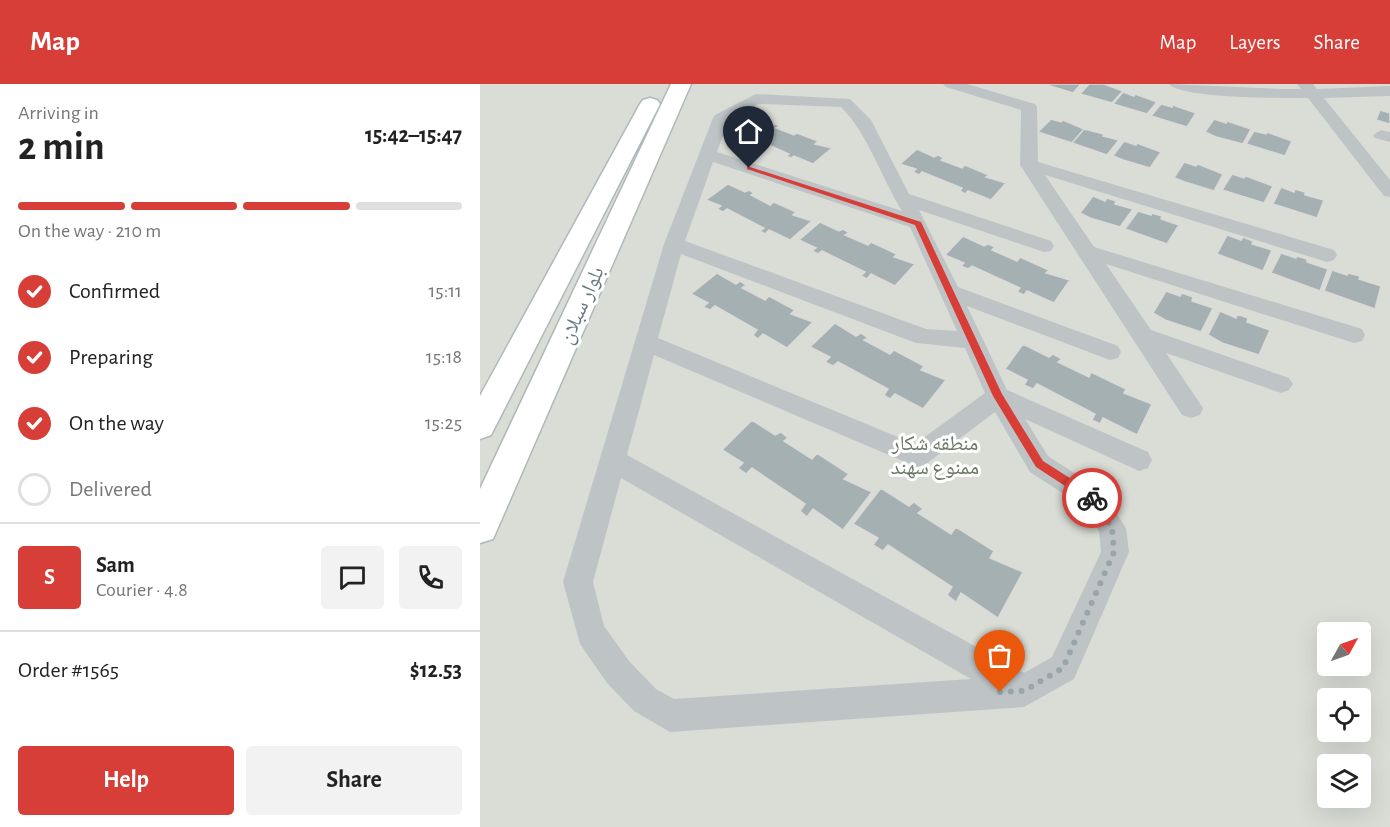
<!DOCTYPE html>
<html lang="en">
<head>
<meta charset="utf-8">
<style>
	body { margin:0; font-family:"Alegreya Sans","Noto Naskh Arabic",sans-serif; background:#f2f2f2; color:#222; height:100vh; display:flex; flex-direction:column; font-size:22px; white-space:nowrap }
	* { box-sizing:border-box; margin:0 }
	p { font-size:20px; color:#767676 }
	.icon { flex:none; width:33px; height:33px; fill:none; stroke:currentColor; stroke-width:2; stroke-linecap:round; stroke-linejoin:round }
	.map { position:relative; flex:1; overflow:hidden }
	.panel { display:flex; flex-direction:column; background:#fff; width:480px }
	.panel>* { flex:none }
	.needle { width:39px; rotate:50deg }
	.tools { position:absolute; left:837px; top:538px; display:grid; gap:12px }
	.tools a { display:grid; place-items:center; width:54px; height:54px; border-radius:6px; background:#fff; box-shadow:0 6px 24px #0002; font-size:30px }
	.pin { position:absolute; display:grid; place-items:center; width:51px; height:51px; color:#fff; margin:-62px -26px; border-radius:50% 50% 50% 0; rotate:-45deg; box-shadow:0 0 6px #0007 }
	.pin .icon { rotate:45deg }
	.courier { position:absolute; display:grid; place-items:center; width:60px; height:60px; margin:-30px; border:4px solid #d73e38; border-radius:50%; background:#fff; color:#222; box-shadow:0 2px 8px #0007 }
	.summary em { font-style:normal; font-weight:700 }
	.summary div { display:flex; flex-direction:column-reverse }
	.summary { display:flex; align-items:center; justify-content:space-between; height:102px; padding:0 18px }
	h1 { font-size:39px; font-weight:700; line-height:45px }
	.bar { display:grid; grid-template-columns:repeat(4,1fr); gap:9px 6px; align-content:center; height:72px; padding:0 18px }
	.bar i { height:8px; border-radius:4px; background:#e0e0e0 }
	.bar .on { background:#d73e38 }
	.bar p { grid-column:span 4 }
	.line { display:flex; align-items:center; gap:15px; padding:0 18px; border-top:2px solid #e0e0e0 }
	.line div { flex:1 }
	.round { display:grid; place-items:center; flex:none; width:63px; height:63px; border-radius:6px; background:#f2f2f2 }
	ol { padding:0 18px; list-style:none }
	li { display:flex; align-items:center; gap:18px; height:66px }
	li p { margin-inline-start:auto }
	li .icon { padding:6px; border-radius:50%; background:#d73e38; color:#fff; stroke-width:4 }
	li:last-child { color:#767676 }
	li i { width:33px; height:33px; border:3px solid #e0e0e0; border-radius:50% }
	.button { display:flex; gap:12px; margin-top:auto; padding:12px 18px }
	.button a { flex:1; height:69px; border-radius:6px; background:#d73e38; color:#fff; font-size:24px; font-weight:700; line-height:69px; text-align:center }
	.button a+a { background:#f2f2f2; color:#222 }
	header { display:flex; align-items:center; gap:36px; box-sizing:border-box; height:84px; padding:0 30px; background:#d73e38; color:#fff }
	header strong { font-size:28px }
	nav { display:flex; gap:33px; margin-inline-start:auto; font-size:21px }
	main { display:flex; flex:1; min-height:0 }
	.map>svg:first-child { display:block }
	.green { fill:#daddd6; fill-rule:evenodd }
	.building { fill:#a5b0b3; stroke:#dbdad9; stroke-width:1.5 }
	.lines { fill:none; stroke-linecap:round; stroke-linejoin:round }
	.secondary-casing { stroke:#b1b8bb; stroke-width:3 }
	.street { fill:#bec4c6; fill-rule:evenodd }
	.secondary { fill:#fff; fill-rule:evenodd }
	.route { fill:#d73e38 }
	.done { stroke:#99a5a9; stroke-width:6; stroke-dasharray:0 10.8 }
	.labels { text-anchor:middle; stroke-width:6; stroke-linejoin:round; paint-order:stroke }
	.street-label { font-size:21px; fill:#66797f; stroke:#fff }
	.park-label { font-size:21px; fill:#6b7864; stroke:#fff }
</style>
</head>
<body>
<header>
<strong>Map</strong>
<nav><a>Map</a><a>Layers</a><a>Share</a></nav>
</header>
<main>
<section class="panel">
<div class="summary"><div><h1>2 min</h1><p>Arriving in</p></div><em>15:42–15:47</em></div>
<div class="bar"><i class="on"></i><i class="on"></i><i class="on"></i><i></i><p>On the way · 210 m</p></div>
<ol>
<li><svg class="icon" aria-label="check" viewBox="0 0 24 24"><path d="M5 12l5 5 9-10"/></svg>Confirmed<p>15:11</p></li>
<li><svg class="icon" aria-label="check" viewBox="0 0 24 24"><path d="M5 12l5 5 9-10"/></svg>Preparing<p>15:18</p></li>
<li><svg class="icon" aria-label="check" viewBox="0 0 24 24"><path d="M5 12l5 5 9-10"/></svg>On the way<p>15:25</p></li>
<li><i></i>Delivered</li>
</ol>
<div class="line" style="height:108px"><b class="round" style="background:#d73e38;color:#fff">S</b><div><b>Sam</b><p>Courier · 4.8</p></div><a class="round"><svg class="icon" aria-label="chat" viewBox="0 0 24 24"><path d="M4 5h16v11H9l-5 4z"/></svg></a><a class="round"><svg class="icon" aria-label="phone" viewBox="0 0 24 24"><path d="M5 4h4l2 5-3 2q2 4 5 5l2-3 5 2v4C11 20 4 13 5 4z"/></svg></a></div>
<div class="line" style="height:78px"><div>Order #1565</div><b>$12.53</b></div>
<div class="button"><a>Help</a><a>Share</a></div>
</section>
<div class="map">
<svg width="910" height="743" viewBox="0 0 910 743">
	<rect width="100%" height="100%" fill="#f9f8f7"/>
	<path class="green" d="M0,0H910V743H0ZM848,549H880V582H848ZM848,615H880V648H848ZM848,681H880V714H848Z"/>
	<path class="building" d="M564,0H601L593,9Z
		M609,0H624L643,7L632,19L600,10Z
		M643,8L654,12L655,10L677,18L667,30L633,20Z
		M681,20L692,23L693,21L716,29L707,43L671,32Z
		M900,26L910,29V40L896,36Z
		M276,35L291,41L295,40L300,42L296,44L314,51L317,49L338,57L335,60L352,64L333,80L314,72L311,74L306,72L309,70L276,55L272,57L267,55L270,53L256,47Z
		M571,35L581,38L583,36L604,45L592,59L558,48Z
		M734,35L746,39L747,37L771,45L763,60L736,53L725,48Z
		M604,45L624,50L623,52L639,56L627,71L592,59Z
		M774,47L786,50L787,48L812,57L805,72L766,60Z
		M644,57L656,61L657,59L681,68L670,84L643,76L633,72Z
		M437,65L454,73L458,71L464,74L461,76L482,84L485,81L509,91L506,93L526,99L511,116L488,107L485,110L480,107L482,104L442,88L439,91L433,88L436,85L420,80Z
		M704,78L716,82L718,80L743,90L734,107L705,98L694,94Z
		M752,90L764,94L766,92L793,102L784,119L742,106Z
		M248,100L265,108L269,106L274,109L271,111L290,121L294,118L316,128L313,131L332,137L310,156L289,146L285,150L280,147L284,144L247,125L243,128L237,125L241,122L226,116Z
		M801,103L814,108L815,105L825,108V111L844,116L837,134L793,120Z
		M613,112L625,117L627,114L636,117L635,120L653,125L640,143L610,134L600,129Z
		M658,127L671,131L672,129L682,132L681,135L699,141L687,160L645,145Z
		M340,138L359,147L363,145L369,149L365,151L388,161L391,158L417,170L414,173L435,180L415,202L391,190L387,195L381,192L385,188L342,167L338,170L332,167L336,164L319,156Z
		M747,151L761,156L763,153L773,157L772,160L792,166L783,187L737,170Z
		M483,152L504,162L508,160L515,163L512,166L537,177L540,173L569,186L566,189L590,196L574,219L547,207L544,211L537,208L540,204L492,182L488,185L481,182L484,179L465,171Z
		M801,169L816,174L817,172L827,175V178L848,185L840,207L791,189Z
		M852,186L867,191L868,189L880,192L879,195L901,202L895,225L844,207Z
		M237,189L256,200L260,197L266,201L262,204L285,216L289,212L315,226L311,230L333,238L307,264L283,250L278,255L273,251L277,246L235,222L230,226L223,223L228,219L211,210Z
		M686,207L700,212L702,209L713,213L712,217L733,224L721,248L685,236L673,229Z
		M740,227L756,234L757,230L768,234L767,238L790,246L779,271L742,259L728,251Z
		M355,239L376,252L381,249L388,254L384,256L410,270L414,266L444,282L441,286L466,296L443,325L415,310L410,315L404,311L408,305L358,278L353,282L345,278L350,273L330,263Z
		M543,260L569,273L573,270L582,275L578,278L609,293L611,288L646,305L644,309L672,320L657,351L623,334L620,340L612,336L615,330L557,300L553,305L544,301L547,296L525,285Z
		M272,336L295,351L301,348L308,354L304,357L332,375L337,369L369,390L364,395L392,408L363,446L333,425L327,433L320,427L325,420L272,384L266,390L258,384L263,379L242,366Z
		M401,404L429,422L434,418L443,425L438,429L471,450L476,443L514,467L510,474L543,488L518,534L481,509L476,518L467,511L472,503L408,461L403,467L393,461L398,454L373,440Z"/>
	<g class="lines">
		<defs>
			<path id="secondary" d="M191,0H211L13,455L0,459V405Z
				M170,14L177,16L180,20L11,351L0,355V312L160,20L163,16Z"/>
		</defs>
		<use href="#secondary" class="secondary-casing"/>
		<path class="street" d="M463,0H487L555,20L557,23L558,78L854,166L857,171L854,176L847,178L565,91L614,163L882,245L885,251L882,257L874,259L626,180L671,246L809,294L813,300L809,306L801,309L686,269L723,324L720,331L711,334L702,331L540,81L541,26L466,3Z
			M689,0L803,5H821L817,0H833L837,5L910,2V12L844,14L910,96V113L904,112L828,14C805,14 702,15 689,0Z
			M276,10L370,15L391,36L429,110L571,157L574,162L571,167L564,168L439,126L478,203L638,262L641,268L638,274L630,276L487,222L527,306L668,368L672,376L668,384L659,387L545,335L568,372L622,407L646,444L649,468L594,595L544,623L190,648L154,627L127,599L100,560L83,498L184,160L233,34L235,31ZM279,20L361,23C388,50 401,93 422,127L237,68L248,37ZM233,78L430,143L477,247L446,245L205,157ZM201,170L436,259L485,264L505,309L435,360L178,254ZM174,271L437,383L446,380L515,328L550,388L604,423L619,447L621,468L572,573L544,589L147,371ZM141,394L491,595L194,615L176,605L149,577L124,542L113,498Z
			M901,46L910,48V58L895,54L893,51Z"/>
		<use href="#secondary" class="secondary"/>
	</g>
	<path class="route" d="M267,82L441,138L522,310L563,377L615,410V417H608L556,383L513,312L435,141L267,85Z"/>
	<g class="lines">
		<path class="done" d="M520,608L544,607L583,584L634,468L632,444L612,414"/>
	</g>
	<g class="labels">
		<g class="street-label">
			<text transform="translate(101 221) rotate(-66)" y="7">بلوار سبلان</text>
		</g>
		<g class="park-label">
			<text x="455" y="366">منطقه شکار<tspan x="455" dy="24">ممنوع سهند</tspan></text>
		</g>
	</g>
</svg>
<div class="tools">
<a><svg class="needle" viewBox="-14 -14 28 28"><path d="M0-13l5 13h-10z" fill="#e53935"/><path d="M0 13l5-13h-10z" fill="#767676"/></svg></a>
<a><svg class="icon" aria-label="locate" viewBox="0 0 24 24"><circle cx="12" cy="12" r="6"/><path d="M12 2v4M12 18v4M2 12h4M18 12h4"/></svg></a>
<a><svg class="icon" aria-label="layers" viewBox="0 0 24 24"><path d="M12 4l9 5-9 5-9-5zM3 14l9 5 9-5"/></svg></a>
</div>
<div class="pin" style="left:520px;top:608px;background:#ea580c"><svg class="icon" aria-label="bag" viewBox="0 0 24 24"><path d="M5 8h14l-1 12H6zM9 8a3 3 0 0 1 6 0"/></svg></div>
<div class="pin" style="left:269px;top:84px;background:#1f2937"><svg class="icon" aria-label="home" viewBox="0 0 24 24"><path d="M3 11l9-7 9 7M6 9v11h12V9"/></svg></div>
<div class="courier" style="left:612px;top:414px"><svg class="icon" aria-label="bike" viewBox="0 0 24 24"><circle cx="6" cy="16" r="4"/><circle cx="18" cy="16" r="4"/><path d="M6 16l4-8h5l3 8M10 8l3 8H6M13 5h3"/></svg></div>
</div>
</main>
</body>
</html>
